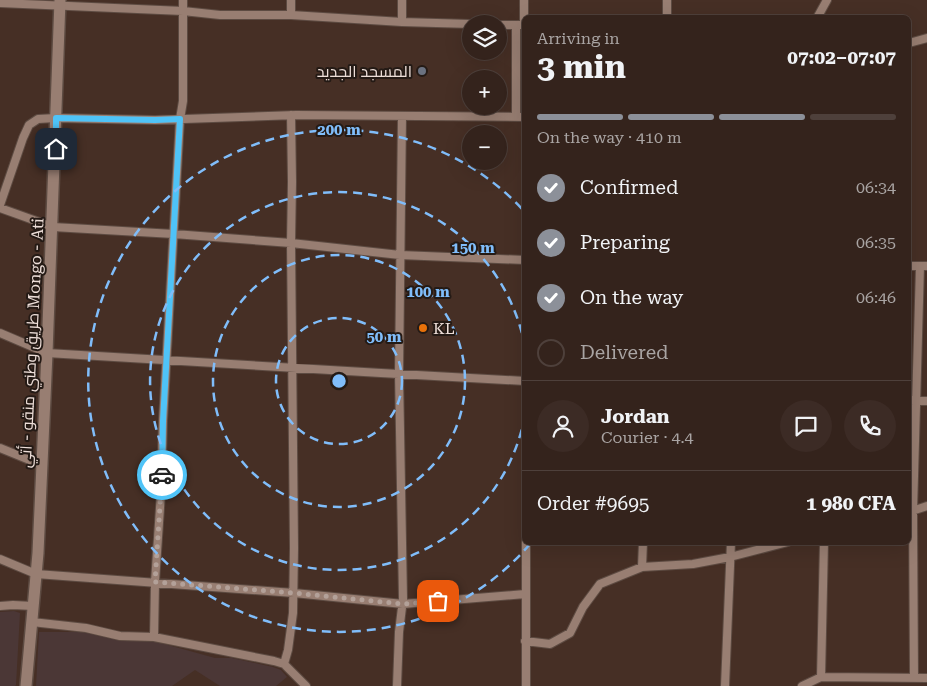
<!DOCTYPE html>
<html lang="en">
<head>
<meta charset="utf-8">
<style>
	body { margin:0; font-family:"Roboto Serif",Cairo,serif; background:#3c2b25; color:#f1f3f6; height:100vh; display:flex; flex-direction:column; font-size:19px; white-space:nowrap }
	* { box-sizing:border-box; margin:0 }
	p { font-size:16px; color:#a9a4a3 }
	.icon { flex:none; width:28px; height:28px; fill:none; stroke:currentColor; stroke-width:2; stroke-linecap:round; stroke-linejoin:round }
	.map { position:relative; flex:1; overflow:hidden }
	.panel { position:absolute; left:522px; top:15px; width:389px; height:530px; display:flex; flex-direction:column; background:#34231c; border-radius:8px; box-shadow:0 5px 20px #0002,0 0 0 1px #4e403b }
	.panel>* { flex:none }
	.fabs { position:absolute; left:462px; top:15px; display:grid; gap:10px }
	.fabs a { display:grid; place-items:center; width:45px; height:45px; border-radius:50%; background:#34231c; box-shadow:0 5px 20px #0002,0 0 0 1px #4e403b; font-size:25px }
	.pin { position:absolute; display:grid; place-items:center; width:42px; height:42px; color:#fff; margin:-21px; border-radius:10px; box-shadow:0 2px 8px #0006 }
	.courier { position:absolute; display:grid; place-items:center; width:50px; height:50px; margin:-25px; border:4px solid #4fc3f7; border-radius:50%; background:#fff; color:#222; box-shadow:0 1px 6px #0007 }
	.headline em { font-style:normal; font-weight:700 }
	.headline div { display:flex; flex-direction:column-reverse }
	.headline { display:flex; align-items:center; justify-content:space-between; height:85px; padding:0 15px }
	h1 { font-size:32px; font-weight:700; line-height:38px }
	.bar { display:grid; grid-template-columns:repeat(4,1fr); gap:8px 5px; align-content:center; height:60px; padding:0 15px }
	.bar i { height:6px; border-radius:4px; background:#4e403b }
	.bar .on { background:#8c9099 }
	.bar p { grid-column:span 4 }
	.line { display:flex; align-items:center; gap:12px; padding:0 15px; border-top:1px solid #4e403b }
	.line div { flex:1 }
	.round { display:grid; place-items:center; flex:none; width:52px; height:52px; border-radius:26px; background:#3c2b25 }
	ol { padding:0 15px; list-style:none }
	li { display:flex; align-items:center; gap:15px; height:55px }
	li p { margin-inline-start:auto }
	li .icon { padding:5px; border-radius:50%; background:#8c9099; color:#fff; stroke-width:4 }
	li:last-child { color:#a9a4a3 }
	li i { width:28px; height:28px; border:2px solid #4e403b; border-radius:50% }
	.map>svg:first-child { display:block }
	.commercial { fill:#4b3736 }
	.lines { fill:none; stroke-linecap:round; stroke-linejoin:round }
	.minor-casing { stroke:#5d4b42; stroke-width:10 }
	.secondary-casing { stroke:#5d4b42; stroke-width:14 }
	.minor { stroke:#987e72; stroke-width:8 }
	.secondary { stroke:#987e72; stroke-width:11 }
	.done { stroke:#b3a199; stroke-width:5; stroke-dasharray:0 9 }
	.route { stroke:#4fc3f7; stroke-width:6 }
	.ring { fill:none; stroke:#80bdfa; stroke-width:2.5; stroke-dasharray:9 6 }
	.worship-dot { fill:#6b7280; stroke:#241a15; stroke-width:2 }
	.food-dot { fill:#e8710a; stroke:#241a15; stroke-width:2 }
	.labels { text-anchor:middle; stroke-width:4; stroke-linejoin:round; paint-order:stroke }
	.poi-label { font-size:16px; fill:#edded8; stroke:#241a15; text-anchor:end }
	.street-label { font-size:16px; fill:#edded8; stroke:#241a15 }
	.centre { fill:#80bdfa; stroke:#241a15; stroke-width:2.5 }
	.ring-label { font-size:15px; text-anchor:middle; font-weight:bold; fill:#80bdfa; stroke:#241a15; stroke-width:4; stroke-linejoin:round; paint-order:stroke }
</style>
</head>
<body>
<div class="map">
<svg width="927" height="686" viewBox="0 0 927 686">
	<rect width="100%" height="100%" fill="#462f25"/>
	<path class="commercial" d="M14,611L20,613L16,685L15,686H0V612Z
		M39,632H87L150,640L215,658H232L273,667L281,670L287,677L276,686H220L195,670L172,686H36Z"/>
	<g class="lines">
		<defs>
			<path id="minor" d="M291,0V15
				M402,0V22
				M524,0V25
				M667,0V18
				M0,3L183,11L220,15H291L402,22L471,24
				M817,18L827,0
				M499,25H525
				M516,25V117
				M909,43L927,38
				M0,205L23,138L29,125L38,119L56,118L155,120L296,115L525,117
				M0,208L53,227L174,234L291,243L400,255L525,260
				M909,266H927
				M0,333L47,353L381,373L525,381
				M909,400L927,401
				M0,448L42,465
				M909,512L927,506
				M526,542V686
				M0,559L36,574L294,593L403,604L525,594
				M642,567L643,542
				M0,606L13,605L33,606
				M32,622L86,628L120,636L154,637L274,661L284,664L306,686
				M154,637L155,582L161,493L163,421L180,119L183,101V0
				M525,641L550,644L570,633L583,607L600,584L642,567L693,564L730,557L788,542
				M284,664L288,650L293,613L294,548L291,243L292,182L291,115
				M821,677L824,542
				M914,678L913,511L920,266
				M397,686L399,632L403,599L399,374L402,116
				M725,686L731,542
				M802,686L821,677L927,678"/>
			<path id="secondary" d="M26,686L38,553L47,353L60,0"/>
		</defs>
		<use href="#minor" class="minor-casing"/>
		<use href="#secondary" class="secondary-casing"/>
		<use href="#minor" class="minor"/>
		<use href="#secondary" class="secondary"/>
	</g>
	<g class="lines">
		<path class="done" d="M162,475L155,582L294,593L403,604L438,601"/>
		<path class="route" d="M56,149V118L155,120L180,119L163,421L162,475"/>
	</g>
	<g class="ring">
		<circle cx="339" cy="381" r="63"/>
		<circle cx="339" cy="381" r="126"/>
		<path d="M525 415A189 189 0 1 1 525 347"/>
		<path d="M530 544A251 251 0 1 1 524 211"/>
	</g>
	<circle class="worship-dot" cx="422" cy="71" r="5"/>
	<circle class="food-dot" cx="423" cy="328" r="5"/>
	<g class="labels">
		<g class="poi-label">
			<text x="412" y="77">المسجد الجديد</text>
			<text x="433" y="334" text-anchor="start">KL</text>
		</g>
		<g class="street-label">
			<text transform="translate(31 343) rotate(-87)" y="6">طريق وطني منقو - أتي Mongo - Ati</text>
		</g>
	</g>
	<circle cx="339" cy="381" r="8" class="centre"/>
	<g class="ring-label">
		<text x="339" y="135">200 m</text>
		<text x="473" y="253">150 m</text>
		<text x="428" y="297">100 m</text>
		<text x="384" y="342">50 m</text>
	</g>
</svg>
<div class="fabs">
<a><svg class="icon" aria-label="layers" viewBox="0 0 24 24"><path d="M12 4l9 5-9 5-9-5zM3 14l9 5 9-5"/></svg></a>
<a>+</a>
<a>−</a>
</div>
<div class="pin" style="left:438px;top:601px;background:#ea580c"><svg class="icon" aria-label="bag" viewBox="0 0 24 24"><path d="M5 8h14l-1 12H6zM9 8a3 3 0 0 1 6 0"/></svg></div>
<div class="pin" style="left:56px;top:149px;background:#1f2937"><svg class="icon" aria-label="home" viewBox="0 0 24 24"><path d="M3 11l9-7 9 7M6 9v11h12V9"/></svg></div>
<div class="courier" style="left:162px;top:475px"><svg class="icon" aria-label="car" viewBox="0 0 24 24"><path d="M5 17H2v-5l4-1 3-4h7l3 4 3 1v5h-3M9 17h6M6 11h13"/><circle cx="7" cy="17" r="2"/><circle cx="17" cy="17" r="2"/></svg></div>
<section class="panel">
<div class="headline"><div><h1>3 min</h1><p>Arriving in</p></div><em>07:02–07:07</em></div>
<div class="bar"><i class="on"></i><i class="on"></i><i class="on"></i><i></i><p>On the way · 410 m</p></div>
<ol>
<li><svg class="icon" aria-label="check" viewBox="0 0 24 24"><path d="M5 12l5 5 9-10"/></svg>Confirmed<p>06:34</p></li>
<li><svg class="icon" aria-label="check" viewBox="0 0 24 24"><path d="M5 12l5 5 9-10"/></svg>Preparing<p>06:35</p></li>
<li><svg class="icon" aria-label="check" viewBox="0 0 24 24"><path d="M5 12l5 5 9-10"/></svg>On the way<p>06:46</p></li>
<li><i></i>Delivered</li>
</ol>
<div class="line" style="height:90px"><a class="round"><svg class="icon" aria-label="person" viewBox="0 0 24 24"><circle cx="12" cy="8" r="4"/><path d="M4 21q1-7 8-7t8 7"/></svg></a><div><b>Jordan</b><p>Courier · 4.4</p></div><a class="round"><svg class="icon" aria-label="chat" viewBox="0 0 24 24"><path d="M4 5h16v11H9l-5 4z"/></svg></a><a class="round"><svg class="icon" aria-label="phone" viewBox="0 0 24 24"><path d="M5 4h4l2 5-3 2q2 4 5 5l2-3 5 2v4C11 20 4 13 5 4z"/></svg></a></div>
<div class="line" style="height:65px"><div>Order #9695</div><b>1 980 CFA</b></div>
</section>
</div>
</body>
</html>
